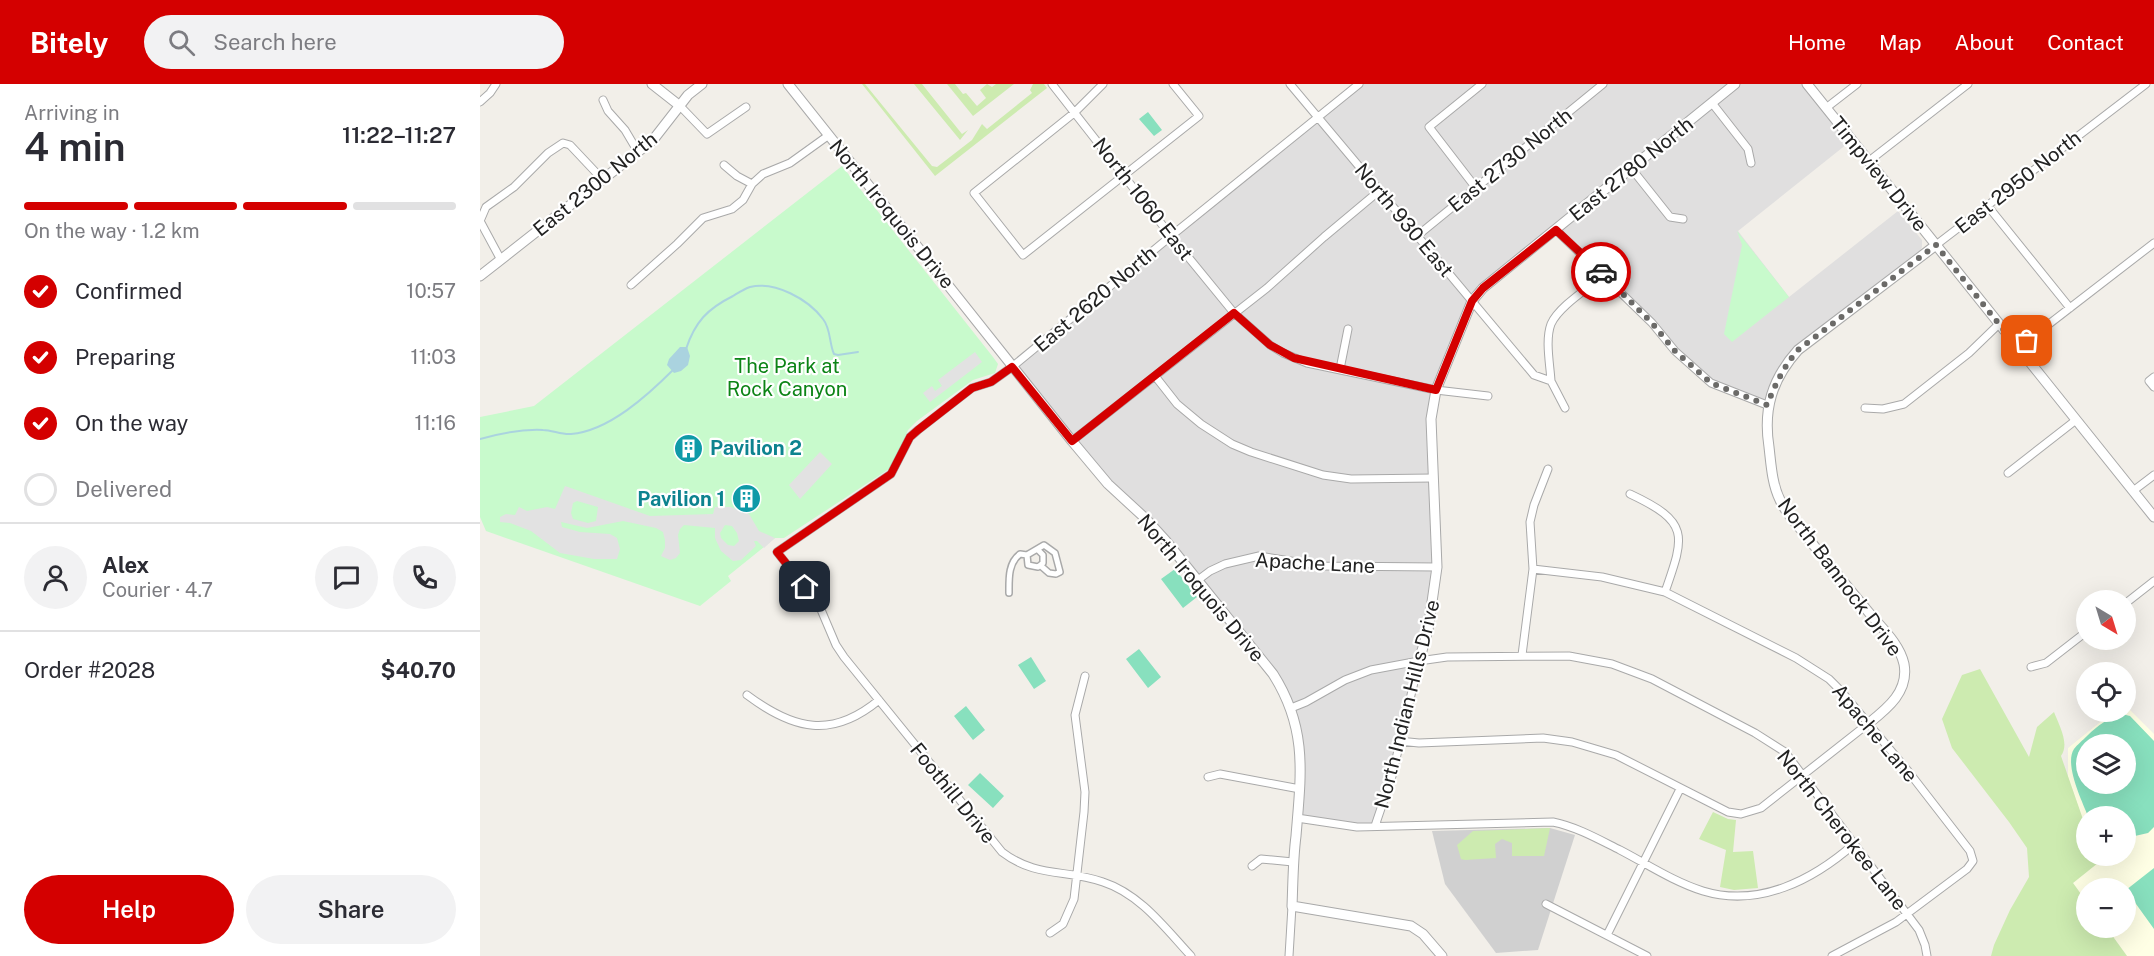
<!DOCTYPE html>
<html lang="en">
<head>
<meta charset="utf-8">
<style>
	body { margin:0; font-family:"Public Sans",sans-serif; background:#f2f2f3; color:#2b2b33; height:100vh; display:flex; flex-direction:column; font-size:22px; white-space:nowrap }
	* { box-sizing:border-box; margin:0 }
	p { font-size:20px; color:#7c7c81 }
	.icon { flex:none; width:33px; height:33px; fill:none; stroke:currentColor; stroke-width:2; stroke-linecap:round; stroke-linejoin:round }
	.map { position:relative; flex:1; overflow:hidden }
	.side { display:flex; flex-direction:column; background:#fff; width:480px }
	.side>* { flex:none }
	.needle { width:39px; rotate:142deg }
	.controls { position:absolute; left:1596px; top:506px; display:grid; gap:12px }
	.controls a { display:grid; place-items:center; width:60px; height:60px; border-radius:50%; background:#fff; box-shadow:0 6px 24px #0002; font-size:30px }
	.pin { position:absolute; display:grid; place-items:center; width:51px; height:51px; color:#fff; margin:-26px; border-radius:12px; box-shadow:0 3px 9px #0006 }
	.courier { position:absolute; display:grid; place-items:center; width:60px; height:60px; margin:-30px; border:4px solid #d40000; border-radius:50%; background:#fff; color:#222; box-shadow:0 2px 8px #0007 }
	.overview em { font-style:normal; font-weight:600 }
	.overview div { display:flex; flex-direction:column-reverse }
	.overview { display:flex; align-items:center; justify-content:space-between; height:102px; padding:0 24px }
	h1 { font-size:39px; font-weight:600; line-height:45px }
	.bar { display:grid; grid-template-columns:repeat(4,1fr); gap:9px 6px; align-content:center; height:72px; padding:0 24px }
	.bar i { height:8px; border-radius:4px; background:#e1e1e2 }
	.bar .on { background:#d40000 }
	.bar p { grid-column:span 4 }
	.line { display:flex; align-items:center; gap:15px; padding:0 24px; border-top:2px solid #e1e1e2 }
	.line div { flex:1 }
	.round { display:grid; place-items:center; flex:none; width:63px; height:63px; border-radius:32px; background:#f2f2f3 }
	ol { padding:0 24px; list-style:none }
	li { display:flex; align-items:center; gap:18px; height:66px }
	li p { margin-inline-start:auto }
	li .icon { padding:6px; border-radius:50%; background:#d40000; color:#fff; stroke-width:4 }
	li:last-child { color:#7c7c81 }
	li i { width:33px; height:33px; border:3px solid #e1e1e2; border-radius:50% }
	.button { display:flex; gap:12px; margin-top:auto; padding:12px 24px }
	.button a { flex:1; height:69px; border-radius:36px; background:#d40000; color:#fff; font-size:24px; font-weight:600; line-height:69px; text-align:center }
	.button a+a { background:#f2f2f3; color:#2b2b33 }
	header { display:flex; align-items:center; gap:36px; box-sizing:border-box; height:84px; padding:0 30px; background:#d40000; color:#fff }
	header strong { font-size:28px }
	nav { display:flex; gap:33px; margin-inline-start:auto; font-size:21px }
	.search { width:420px; height:54px; background:#f2f2f3; display:flex; align-items:center; gap:15px; box-sizing:border-box; padding:0 21px; border-radius:33px; color:#7c7c81; font-size:22px }
	main { display:flex; flex:1; min-height:0 }
	.map>svg:first-child { display:block }
	.residential { fill:#e0dfdf }
	.education { fill:#ffffe5; fill-rule:evenodd }
	.religious { fill:#d0d0d0 }
	.grass { fill:#cdebb0 }
	.park { fill:#c8facc }
	.pitch { fill:#88e0be; fill-rule:evenodd }
	.parking { fill:#e2e2e2; fill-rule:evenodd }
	.water { fill:#aad3df }
	.lines { fill:none; stroke-linecap:round; stroke-linejoin:round }
	.stream { stroke:#aad3df; stroke-width:2 }
	.pedestrian-casing { stroke:#a9a9a9; stroke-width:8 }
	.minor-casing { stroke:#a9a9a9; stroke-width:9 }
	.tertiary-casing { stroke:#a9a9a9; stroke-width:11 }
	.pedestrian { stroke:#fff; stroke-width:5 }
	.minor { stroke:#fff; stroke-width:7 }
	.tertiary { stroke:#fff; stroke-width:9 }
	.done { stroke:#6b6a68; stroke-width:6; stroke-dasharray:0 10.8 }
	.route { stroke:#d40000; stroke-width:8 }
	.labels { text-anchor:middle; stroke-width:4.5; stroke-linejoin:round; paint-order:stroke }
	.street-label { font-size:20px; fill:#222; stroke:#fff }
	.park-label { font-size:20px; fill:#0c8416; stroke:#fff }
	.culture-label { font-size:20px; font-weight:bold; fill:#0d838f; stroke:#fff; text-anchor:start }
</style>
</head>
<body>
<header>
<strong>Bitely</strong>
<div class="search"><svg class="icon" aria-label="search" viewBox="0 0 24 24"><circle cx="10" cy="10" r="6"/><path d="M15 15l6 6"/></svg>Search here</div>
<nav><a>Home</a><a>Map</a><a>About</a><a>Contact</a></nav>
</header>
<main>
<section class="side">
<div class="overview"><div><h1>4 min</h1><p>Arriving in</p></div><em>11:22–11:27</em></div>
<div class="bar"><i class="on"></i><i class="on"></i><i class="on"></i><i></i><p>On the way · 1.2 km</p></div>
<ol>
<li><svg class="icon" aria-label="check" viewBox="0 0 24 24"><path d="M5 12l5 5 9-10"/></svg>Confirmed<p>10:57</p></li>
<li><svg class="icon" aria-label="check" viewBox="0 0 24 24"><path d="M5 12l5 5 9-10"/></svg>Preparing<p>11:03</p></li>
<li><svg class="icon" aria-label="check" viewBox="0 0 24 24"><path d="M5 12l5 5 9-10"/></svg>On the way<p>11:16</p></li>
<li><i></i>Delivered</li>
</ol>
<div class="line" style="height:108px"><a class="round"><svg class="icon" aria-label="person" viewBox="0 0 24 24"><circle cx="12" cy="8" r="4"/><path d="M4 21q1-7 8-7t8 7"/></svg></a><div><b>Alex</b><p>Courier · 4.7</p></div><a class="round"><svg class="icon" aria-label="chat" viewBox="0 0 24 24"><path d="M4 5h16v11H9l-5 4z"/></svg></a><a class="round"><svg class="icon" aria-label="phone" viewBox="0 0 24 24"><path d="M5 4h4l2 5-3 2q2 4 5 5l2-3 5 2v4C11 20 4 13 5 4z"/></svg></a></div>
<div class="line" style="height:78px"><div>Order #2028</div><b>$40.70</b></div>
<div class="button"><a>Help</a><a>Share</a></div>
</section>
<div class="map">
<svg width="1674" height="872" viewBox="0 0 1674 872">
	<rect width="100%" height="100%" fill="#f2efe9"/>
	<path class="residential" d="M880,0H1327L1372,56L1258,147L1309,213L1418,127L1442,156V163L1437,176L1318,266L1287,321L1231,299L1076,146L992,217L951,335L957,483L939,577L895,742L817,734L821,675L811,624L792,589L686,457L628,400L532,283Z"/>
	<path class="education" d="M1646,622L1674,650V872H1647L1626,843H1646V804H1606V817L1593,799L1622,775L1620,771H1646V732H1606V744L1588,693V664L1634,627H1646ZM1606,660H1646V699H1606Z"/>
	<path class="religious" d="M1070,744L1095,751L1058,866L1016,869L965,800L952,747Z"/>
	<path class="grass" d="M382,0H385L452,82L457,83L492,56L502,40L507,45L552,9L550,6L553,0H564L567,4L455,92Z
		M434,0H442L482,50L488,46L480,56Z
		M467,0H475L483,10L486,9L497,22L506,14L500,6L507,0L512,3L516,0H534L493,32Z
		M1500,585L1549,673L1557,643L1574,628C1579,641 1590,660 1581,672L1606,744V771H1620L1623,775L1593,799L1606,817V843H1626L1647,872H1511L1514,861L1530,826L1549,793L1547,764L1529,738L1472,664L1462,635L1482,591Z
		M1233,728L1248,735L1256,736L1253,768L1273,767L1278,804L1254,806L1240,803L1246,766L1219,755Z
		M1070,744L1064,772H1032V759L1022,755L1015,760L1016,774L985,776L981,775L977,761L993,747Z"/>
	<path class="park" d="M362,82L513,273L518,280L515,289L493,296L437,337L428,346L414,379L409,385L304,454H295L248,492L251,497L220,522L6,447L0,433V333L54,322Z
		M1257,147L1309,213L1252,258L1244,250L1262,161Z"/>
	<path class="pitch" d="M668,28L682,46L674,52L659,35Z
		M695,485L717,513L703,524L681,495Z
		M659,565L681,593L668,604L646,575Z
		M551,573L566,597L554,605L538,581Z
		M486,622L505,646L493,656L474,632Z
		M1642,630L1650,632L1674,657V743L1668,749L1646,754V732H1608C1602,717 1584,680 1594,665C1597,661 1603,656 1607,652C1618,641 1627,635 1642,630ZM1606,660H1646V699H1606Z
		M500,689L524,712L513,724L488,701Z
		M1674,784V845L1646,806Z"/>
	<path class="parking" d="M495,268L502,278L450,318L443,309L452,302L455,307L462,302L458,296Z
		M340,368L352,380L320,415L309,401Z
		M85,402L170,432L233,430L235,423H251L269,430L279,447L295,454L284,464L277,457H274L276,462L261,476L253,477L241,467L235,454V444L204,441L200,445L198,451L200,469L196,474L190,476L181,472L185,464V456L183,448L176,444L143,437L107,444L81,438L82,443L100,448L130,450L137,454L140,465L137,475H114L80,469L51,447L30,439L20,438V433L26,430L35,431L39,423L47,427L67,423L75,425ZM97,417L118,423L116,437L108,439L93,435L91,429L93,419ZM245,441L252,442L257,449L259,457L254,462L248,461L241,454L240,449Z"/>
	<path class="water" d="M200,263H207L210,272L208,281L201,287L194,289L187,281L189,275Z"/>
	<g class="lines">
		<path class="stream" d="M206,265C215,238 227,225 253,212C258,209 264,205 270,203C295,197 328,215 343,235C351,245 349,259 354,270L358,271L378,268
			M0,355C21,349 42,345 63,346C72,346 82,351 91,350C129,347 168,311 194,285"/>
		<defs>
			<path id="pedestrian" d="M558,466L563,471V479L558,483L548,481L547,471L564,461L575,469L580,488L576,490L569,489L561,482
				M529,509C529,495 528,479 540,470L547,471"/>
			<path id="minor" d="M572,0L691,152L754,229L790,261L803,269L827,279L956,306L1008,312
				M623,0L594,29L494,109L543,171L719,32L693,0
				M810,0L1054,291L1071,297L1085,324
				M123,16L128,27L145,46L158,68
				M0,18L10,9L16,0
				M1232,19L1268,65L1271,79
				M200,22L227,50L266,23
				M1346,24L1377,0
				M1389,77L1488,0
				M244,81L257,92L272,100
				M1151,84L1190,133L1203,135
				M996,104L949,43L1002,0
				M1507,121L1590,224
				M1076,146L1172,239L1195,267L1231,299L1287,321
				M937,152L1123,0
				M1456,161L1666,0
				M21,176L0,137L6,123L34,103L68,69L83,59L90,61L123,96
				M151,201L197,160L223,134L252,125L263,116L272,100L283,90L310,79L349,51
				M1538,264L1674,159
				M860,285L868,245
				M675,292L697,320L721,340L752,360L771,368L843,391L871,395L953,394
				M1674,293L1669,297L1674,303
				M1071,297C1070,280 1065,256 1071,240C1079,222 1109,204 1124,191
				M1385,324L1403,325L1424,320L1489,269L1519,240
				M592,357L787,204L844,153L899,107
				M1528,389L1596,336
				M1653,407L1674,391
				M1150,410C1210,438 1205,451 1185,508
				M1053,485L1122,493L1185,508L1316,574L1349,595L1361,607L1428,687L1490,767L1493,777L1487,785L1416,838L1352,872
				M718,496L730,487L745,480L779,472L843,482L957,483
				M1646,519L1674,497
				M1042,571L1053,485L1050,438L1054,421L1068,385
				M1551,583L1566,579L1606,548
				M267,611C314,646 352,655 399,616
				M811,624L826,618L865,596L891,586L939,577L967,573L1089,572L1132,580L1172,595L1275,649L1305,668L1439,846L1445,861L1447,872
				M919,657L939,659L1063,654L1092,658L1136,671L1248,728L1261,730L1281,724L1389,639
				M728,693L740,690L820,705
				M817,734L877,743L1073,738C1097,743 1118,755 1140,766C1167,780 1194,798 1223,807C1279,824 1333,796 1374,760
				M895,742L912,692L939,577
				M772,782L781,775L813,778
				M1066,820L1167,872
				M570,849L583,840L594,815L604,728L605,708L595,631L605,592
				M1127,851L1200,705
				M711,872C685,844 660,810 623,798C586,785 556,794 522,768L364,573L356,561L339,521L297,468L411,390L430,353L438,346L492,304L511,298L532,283L691,152L879,0
				M809,872L812,822"/>
			<path id="tertiary" d="M172,0L200,22
				M308,0L592,357L628,400L666,435L686,457L793,590C828,645 821,690 816,752C813,775 813,798 812,822L931,842L943,850L962,872
				M1327,0L1674,433
				M0,192L173,56L208,11L222,0
				M939,577L948,546L957,483L951,335L956,306L992,217L1003,204L1255,0
				M1389,639C1408,624 1429,607 1424,580C1420,561 1403,545 1391,531C1369,505 1348,479 1327,453C1318,441 1306,430 1300,416C1292,400 1291,380 1289,363C1283,325 1292,295 1318,266L1456,161"/>
		</defs>
		<use href="#pedestrian" class="pedestrian-casing"/>
		<use href="#minor" class="minor-casing"/>
		<use href="#tertiary" class="tertiary-casing"/>
		<use href="#pedestrian" class="pedestrian"/>
		<use href="#minor" class="minor"/>
		<use href="#tertiary" class="tertiary"/>
	</g>
	<g class="lines">
		<path class="done" d="M1121,188L1172,239L1195,267L1231,299L1287,321C1295,301 1304,282 1318,266L1456,161L1538,264L1547,257"/>
		<path class="route" d="M325,503L297,468L411,390L430,353L438,346L492,304L511,298L532,283L592,357L754,229L790,261L814,274L956,306L992,217L1003,204L1076,146L1121,188"/>
	</g>
	<defs>
		<symbol id="building-disc" viewBox="-11 -11 22 22"><circle r="9.5" fill="#0f9aa8" stroke="#fff"/><path d="M-4-6H4V6H1V3H-1V6H-4ZM-2.5-4.3h1.7v1.8h-1.7ZM.8-4.3h1.7v1.8H.8ZM-2.5-1h1.7V.8h-1.7ZM.8-1h1.7V.8H.8Z" fill="#fff"/></symbol>
	</defs>
	<g fill-rule="evenodd">
		<use href="#building-disc" x="192" y="348" width="33" height="33"/>
		<use href="#building-disc" x="250" y="398" width="33" height="33"/>
	</g>
	<g class="labels">
		<g class="street-label">
			<text transform="translate(1030 76) rotate(-39)" y="7">East 2730 North</text>
			<text transform="translate(1151 85) rotate(-39)" y="7">East 2780 North</text>
			<text transform="translate(1399 90) rotate(51)" y="7">Timpview Drive</text>
			<text transform="translate(1538 98) rotate(-38)" y="7">East 2950 North</text>
			<text transform="translate(115 100) rotate(-39)" y="7">East 2300 North</text>
			<text transform="translate(663 115) rotate(52)" y="7">North 1060 East</text>
			<text transform="translate(412 130) rotate(51)" y="7">North Iroquois Drive</text>
			<text transform="translate(924 136) rotate(50)" y="7">North 930 East</text>
			<text transform="translate(615 215) rotate(-40)" y="7">East 2620 North</text>
			<text transform="translate(835 479) rotate(3)" y="7">Apache Lane</text>
			<text transform="translate(1360 493) rotate(53)" y="7">North Bannock Drive</text>
			<text transform="translate(721 504) rotate(50)" y="7">North Iroquois Drive</text>
			<text transform="translate(927 620) rotate(-76)" y="7">North Indian Hills Drive</text>
			<text transform="translate(1395 649) rotate(50)" y="7">Apache Lane</text>
			<text transform="translate(473 709) rotate(51)" y="7">Foothill Drive</text>
			<text transform="translate(1362 746) rotate(52)" y="7">North Cherokee Lane</text>
		</g>
		<g class="park-label">
			<text x="307" y="289">The Park at<tspan x="307" dy="23">Rock Canyon</tspan></text>
		</g>
		<g class="culture-label">
			<text x="230" y="371">Pavilion 2</text>
			<text x="245" y="422" text-anchor="end">Pavilion 1</text>
		</g>
	</g>
</svg>
<div class="controls">
<a><svg class="needle" viewBox="-14 -14 28 28"><path d="M0-13l5 13h-10z" fill="#e53935"/><path d="M0 13l5-13h-10z" fill="#7c7c81"/></svg></a>
<a><svg class="icon" aria-label="locate" viewBox="0 0 24 24"><circle cx="12" cy="12" r="6"/><path d="M12 2v4M12 18v4M2 12h4M18 12h4"/></svg></a>
<a><svg class="icon" aria-label="layers" viewBox="0 0 24 24"><path d="M12 4l9 5-9 5-9-5zM3 14l9 5 9-5"/></svg></a>
<a>+</a>
<a>−</a>
</div>
<div class="pin" style="left:1547px;top:257px;background:#ea580c"><svg class="icon" aria-label="bag" viewBox="0 0 24 24"><path d="M5 8h14l-1 12H6zM9 8a3 3 0 0 1 6 0"/></svg></div>
<div class="pin" style="left:325px;top:503px;background:#1f2937"><svg class="icon" aria-label="home" viewBox="0 0 24 24"><path d="M3 11l9-7 9 7M6 9v11h12V9"/></svg></div>
<div class="courier" style="left:1121px;top:188px"><svg class="icon" aria-label="car" viewBox="0 0 24 24"><path d="M5 17H2v-5l4-1 3-4h7l3 4 3 1v5h-3M9 17h6M6 11h13"/><circle cx="7" cy="17" r="2"/><circle cx="17" cy="17" r="2"/></svg></div>
</div>
</main>
</body>
</html>
